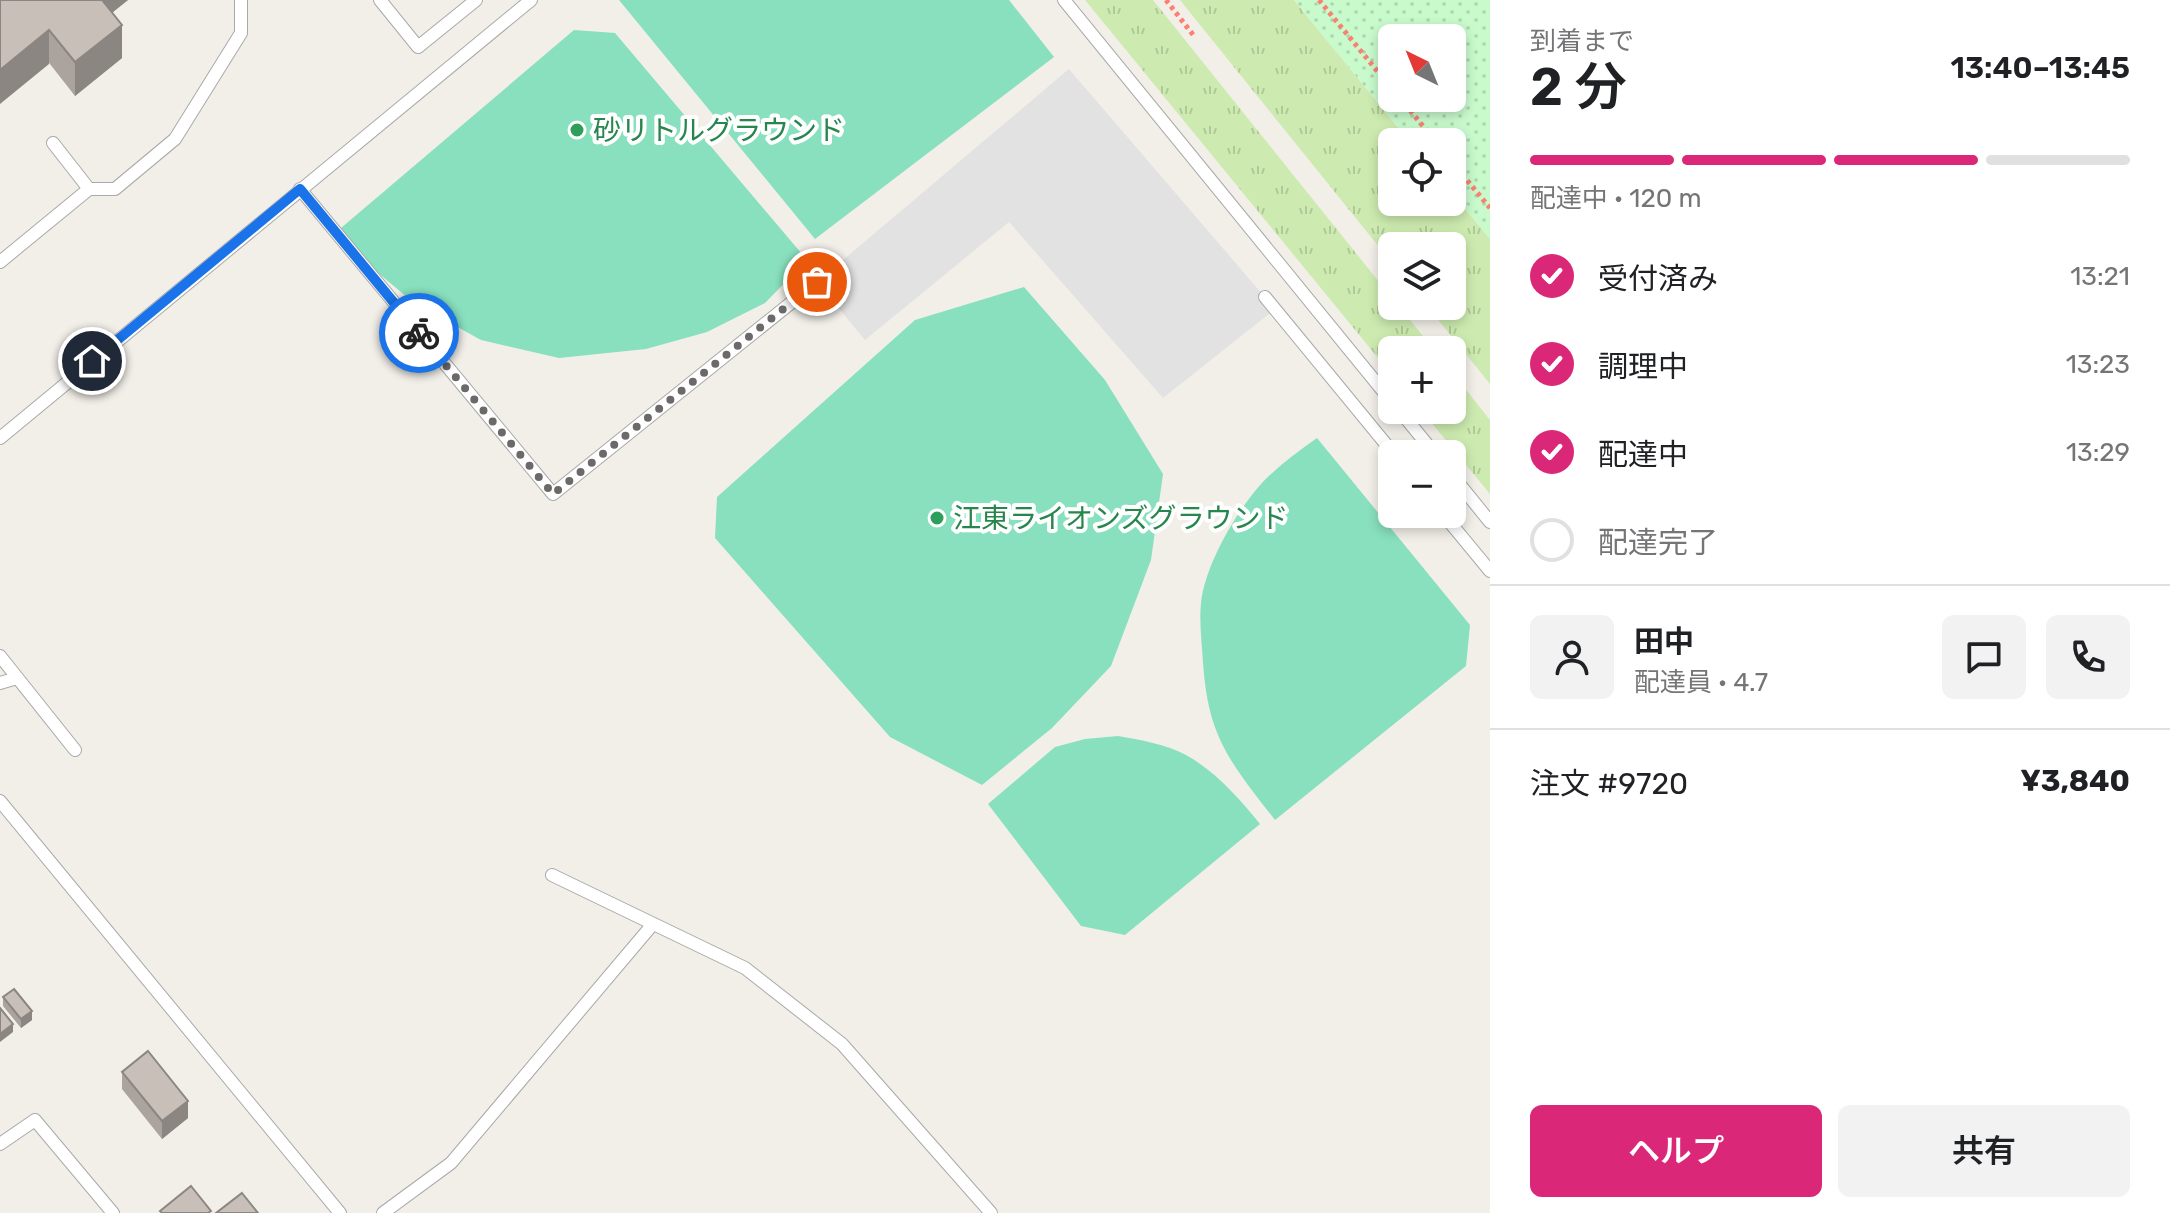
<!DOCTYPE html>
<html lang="ja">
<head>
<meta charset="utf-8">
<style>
	body { margin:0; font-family:Rubik,"Noto Sans JP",sans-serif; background:#f2f2f2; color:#202124; height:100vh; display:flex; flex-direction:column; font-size:30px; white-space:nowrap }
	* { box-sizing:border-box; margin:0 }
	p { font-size:26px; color:#757577 }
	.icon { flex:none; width:44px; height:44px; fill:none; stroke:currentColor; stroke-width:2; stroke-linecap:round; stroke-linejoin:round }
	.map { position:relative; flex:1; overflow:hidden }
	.sheet { display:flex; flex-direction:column; background:#fff; width:680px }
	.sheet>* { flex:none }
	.needle { width:52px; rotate:317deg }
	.controls { position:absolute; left:1378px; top:24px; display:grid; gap:16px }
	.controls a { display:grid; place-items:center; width:88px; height:88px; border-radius:12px; background:#fff; box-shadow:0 4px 12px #0003; font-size:40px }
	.pin { position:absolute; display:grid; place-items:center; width:68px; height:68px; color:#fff; margin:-34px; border:4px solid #fff; border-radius:50%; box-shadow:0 2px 8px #0007 }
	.courier { position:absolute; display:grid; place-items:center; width:80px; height:80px; margin:-40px; border:6px solid #1a73e8; border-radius:50%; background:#fff; color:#222; box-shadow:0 2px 10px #0007 }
	.summary em { font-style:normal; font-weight:600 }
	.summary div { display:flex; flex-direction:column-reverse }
	.summary { display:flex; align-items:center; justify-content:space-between; height:136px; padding:0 40px }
	h1 { font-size:52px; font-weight:600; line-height:60px }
	.bar { display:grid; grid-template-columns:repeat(4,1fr); gap:12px 8px; align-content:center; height:96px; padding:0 40px }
	.bar i { height:10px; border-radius:6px; background:#e0e0e0 }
	.bar .on { background:#db2777 }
	.bar p { grid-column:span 4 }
	.line { display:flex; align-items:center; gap:20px; padding:0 40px; border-top:2px solid #e0e0e0 }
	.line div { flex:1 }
	.round { display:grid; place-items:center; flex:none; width:84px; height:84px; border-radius:12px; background:#f2f2f2 }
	ol { padding:0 40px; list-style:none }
	li { display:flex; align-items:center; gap:24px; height:88px }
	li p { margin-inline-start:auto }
	li .icon { padding:8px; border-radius:50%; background:#db2777; color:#fff; stroke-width:4 }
	li:last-child { color:#757577 }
	li i { width:44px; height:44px; border:4px solid #e0e0e0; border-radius:50% }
	.primary-button { display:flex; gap:16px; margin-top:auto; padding:16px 40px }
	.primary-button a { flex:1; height:92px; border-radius:12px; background:#db2777; color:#fff; font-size:32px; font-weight:600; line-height:92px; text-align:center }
	.primary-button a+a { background:#f2f2f2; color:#202124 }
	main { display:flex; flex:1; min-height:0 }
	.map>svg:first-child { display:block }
	.grass { fill:url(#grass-tufts) }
	.park { fill:url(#park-dots); fill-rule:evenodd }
	.pitch { fill:#88e0be }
	.parking { fill:#e2e2e2 }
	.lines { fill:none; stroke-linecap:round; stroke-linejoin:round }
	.lane-casing { stroke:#a9a9a9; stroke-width:14 }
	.path { stroke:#fa8072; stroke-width:5; stroke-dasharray:4 4; stroke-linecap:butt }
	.lane { stroke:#fff; stroke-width:12 }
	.wall { fill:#aba49e }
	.shaded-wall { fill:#8b8681 }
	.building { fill:#c7bfb8; stroke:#8b8681; stroke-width:2 }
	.done { stroke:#6b6a68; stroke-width:8; stroke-dasharray:0 14.4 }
	.route { stroke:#1a73e8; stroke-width:10 }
	.leisure-dot { fill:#2e9e5b; stroke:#fff; stroke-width:3 }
	.labels { text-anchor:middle; stroke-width:8; stroke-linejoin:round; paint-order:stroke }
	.leisure-label { font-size:28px; fill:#27864d; stroke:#fff; text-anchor:start }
</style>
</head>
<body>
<main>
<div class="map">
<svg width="1490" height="1213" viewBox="0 0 1490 1213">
	<defs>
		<pattern id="grass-tufts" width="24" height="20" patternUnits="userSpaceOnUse" patternTransform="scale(2)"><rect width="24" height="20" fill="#cdebb0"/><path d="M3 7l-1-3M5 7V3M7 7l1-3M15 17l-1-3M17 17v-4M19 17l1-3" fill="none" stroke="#b0c997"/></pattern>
		<pattern id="park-dots" width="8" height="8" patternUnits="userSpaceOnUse" patternTransform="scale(2)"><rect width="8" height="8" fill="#c8facc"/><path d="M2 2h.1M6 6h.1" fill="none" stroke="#acd6af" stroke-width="1.8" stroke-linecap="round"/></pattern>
	</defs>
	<rect width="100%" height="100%" fill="#f2efe9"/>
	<path class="grass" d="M1085,0H1153L1392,298V306H1399L1434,350H1392V375Z
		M1180,0H1294L1410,142H1392V202H1452V193L1490,239V384L1427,306H1452V246H1392V263Z
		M1452,372L1490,420V494L1421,410H1452Z"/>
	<path class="park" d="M1294,0H1490V239L1452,193V142H1410ZM1392,38H1452V98H1392Z"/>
	<path class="pitch" d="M619,0H1009L1054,57L815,239Z
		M574,30L615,33L807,260L765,303L707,332L646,349L559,358L481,340L414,303L364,261L341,228Z
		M1024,287L1105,380L1163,474L1151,560L1111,666L1052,728L982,785L890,737L715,538L717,497L915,320Z
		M1317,438L1470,625L1466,666L1275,820C1255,794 1231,766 1218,735C1208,711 1205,688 1203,663C1202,644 1199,622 1201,603C1205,565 1236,512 1261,484C1278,466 1297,452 1317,438Z
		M1118,736C1140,740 1166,744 1186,755C1215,771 1239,798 1260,824L1125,935L1081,926L988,804L1055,747L1085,739Z"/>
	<path class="parking" d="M1069,69L1275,309L1163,398L1009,222L865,340L817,282Z"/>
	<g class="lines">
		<defs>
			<path id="lane" d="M380,0L418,47L476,0
				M1064,0L1392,402
				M53,143L89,189
				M300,189L553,494L817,282
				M0,262L89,189H115L175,139L241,33V0
				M1265,297L1394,454
				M1399,410L1435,454
				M0,438L531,0
				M1452,475L1490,522
				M1443,514L1490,571
				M0,656L75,750
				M0,683L17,678
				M0,801L340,1213
				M552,875L745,968L842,1044L991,1213
				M0,1144L35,1120L113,1213
				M383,1213L451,1163L653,924"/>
		</defs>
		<use href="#lane" class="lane-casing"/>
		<path class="path" d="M1166,0L1194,36
			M1319,0L1392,89
			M1400,98L1436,142
			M1452,162L1490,208"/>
		<use href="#lane" class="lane"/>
	</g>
	<path class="wall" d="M0,0H128L112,13L122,58L75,96Z
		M3,997L32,1020L21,1028L3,1006Z
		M122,1072L188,1118L162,1139L122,1089Z"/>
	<path class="shaded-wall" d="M95,0H128L95,26Z
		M122,25V58L75,96V62Z
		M49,30V64L0,104V70Z
		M32,1011V1020L21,1028V1019Z
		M13,1024V1032L0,1042V1034Z
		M188,1101V1118L162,1139V1121Z"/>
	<path class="building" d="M0,0H102L122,25L75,62L49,30L0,70Z
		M14,989L32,1011L21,1019L3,997Z
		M0,1008L13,1024L0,1034Z
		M148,1051L188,1101L162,1121L122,1072Z
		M191,1186L211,1211L208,1213H162L160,1211Z
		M242,1193L258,1213H216Z"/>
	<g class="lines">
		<path class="done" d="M419,333L553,494L817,282"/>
		<path class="route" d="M92,361L300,189L419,333"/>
	</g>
	<g class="leisure-dot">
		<circle cx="577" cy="130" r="8"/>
		<circle cx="937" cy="518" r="8"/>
	</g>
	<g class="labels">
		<g class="leisure-label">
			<text x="593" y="140">砂リトルグラウンド</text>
			<text x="953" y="528">江東ライオンズグラウンド</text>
		</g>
	</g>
</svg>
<div class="controls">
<a><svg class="needle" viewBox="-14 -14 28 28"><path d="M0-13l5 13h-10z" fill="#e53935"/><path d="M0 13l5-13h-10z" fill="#757577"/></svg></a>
<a><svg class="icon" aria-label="locate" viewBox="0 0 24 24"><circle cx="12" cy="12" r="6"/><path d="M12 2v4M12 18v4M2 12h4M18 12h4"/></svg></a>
<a><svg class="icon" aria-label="layers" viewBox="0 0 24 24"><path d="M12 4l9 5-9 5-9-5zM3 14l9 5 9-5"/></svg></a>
<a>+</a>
<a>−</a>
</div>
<div class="pin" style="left:817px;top:282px;background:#ea580c"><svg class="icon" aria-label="bag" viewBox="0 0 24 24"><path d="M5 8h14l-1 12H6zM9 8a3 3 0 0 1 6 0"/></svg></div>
<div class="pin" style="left:92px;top:361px;background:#1f2937"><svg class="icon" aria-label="home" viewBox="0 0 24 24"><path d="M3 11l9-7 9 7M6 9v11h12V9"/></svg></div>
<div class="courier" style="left:419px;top:333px"><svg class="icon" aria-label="bike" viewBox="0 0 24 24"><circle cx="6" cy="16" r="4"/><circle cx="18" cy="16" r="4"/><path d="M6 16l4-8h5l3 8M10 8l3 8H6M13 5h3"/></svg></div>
</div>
<section class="sheet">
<div class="summary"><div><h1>2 分</h1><p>到着まで</p></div><em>13:40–13:45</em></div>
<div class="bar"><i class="on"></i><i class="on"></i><i class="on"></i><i></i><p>配達中 · 120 m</p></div>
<ol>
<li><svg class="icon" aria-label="check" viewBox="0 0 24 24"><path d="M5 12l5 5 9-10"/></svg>受付済み<p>13:21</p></li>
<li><svg class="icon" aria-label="check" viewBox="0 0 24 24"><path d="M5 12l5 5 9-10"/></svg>調理中<p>13:23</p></li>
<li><svg class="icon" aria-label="check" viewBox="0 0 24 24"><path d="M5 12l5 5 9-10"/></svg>配達中<p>13:29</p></li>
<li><i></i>配達完了</li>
</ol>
<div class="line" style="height:144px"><a class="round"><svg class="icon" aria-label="person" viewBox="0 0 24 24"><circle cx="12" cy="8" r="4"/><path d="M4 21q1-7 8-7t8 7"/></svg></a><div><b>田中</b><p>配達員 · 4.7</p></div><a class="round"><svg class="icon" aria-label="chat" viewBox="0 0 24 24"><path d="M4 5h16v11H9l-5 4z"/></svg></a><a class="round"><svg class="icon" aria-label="phone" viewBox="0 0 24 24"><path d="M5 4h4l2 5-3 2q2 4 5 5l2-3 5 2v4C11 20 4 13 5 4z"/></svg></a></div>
<div class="line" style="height:104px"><div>注文 #9720</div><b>¥3,840</b></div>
<div class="primary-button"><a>ヘルプ</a><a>共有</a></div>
</section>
</main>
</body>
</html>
